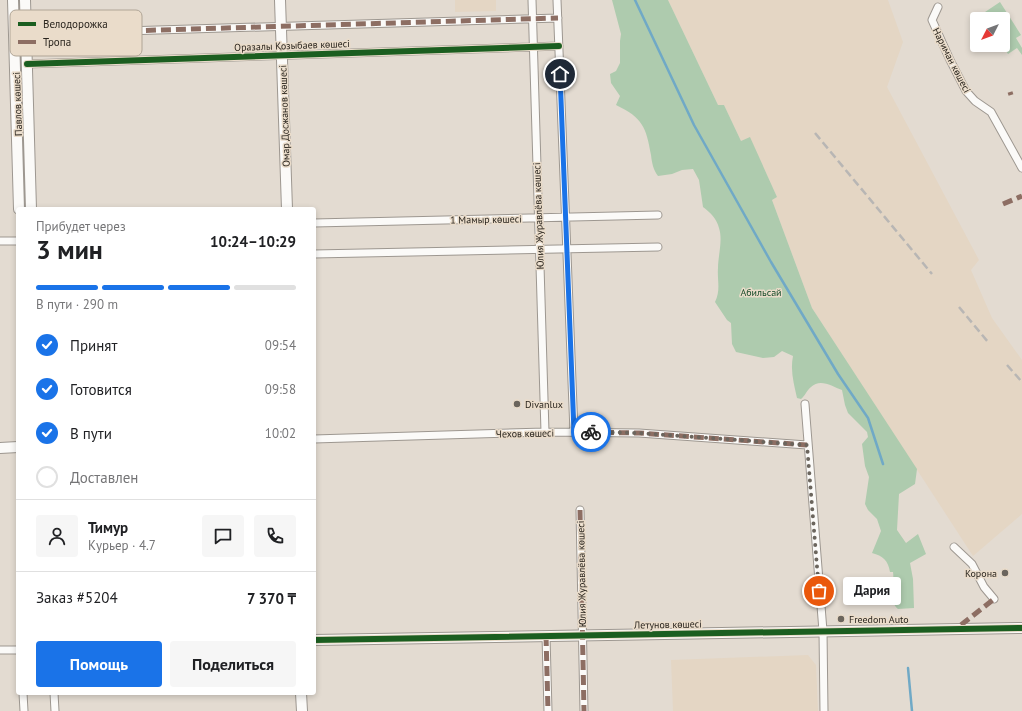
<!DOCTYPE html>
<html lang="ru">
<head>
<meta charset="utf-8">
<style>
	body { margin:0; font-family:"PT Sans",sans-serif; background:#f6f6f6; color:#202124; height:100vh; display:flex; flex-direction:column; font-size:15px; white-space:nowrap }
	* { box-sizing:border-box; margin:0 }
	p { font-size:13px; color:#757577 }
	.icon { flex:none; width:22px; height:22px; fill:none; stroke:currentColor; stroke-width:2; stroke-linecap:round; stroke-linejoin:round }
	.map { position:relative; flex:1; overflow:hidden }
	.panel { position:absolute; left:16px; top:207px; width:300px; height:488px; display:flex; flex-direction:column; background:#fff; border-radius:4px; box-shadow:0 2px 6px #0003 }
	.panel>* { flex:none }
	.needle { width:26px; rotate:228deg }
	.controls { position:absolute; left:970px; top:12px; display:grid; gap:8px }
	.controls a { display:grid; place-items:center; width:40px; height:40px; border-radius:4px; background:#fff; box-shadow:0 2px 6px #0003; font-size:20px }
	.pin { position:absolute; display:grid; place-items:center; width:34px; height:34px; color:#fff; margin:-17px; border:2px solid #fff; border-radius:50%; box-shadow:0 1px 4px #0007 }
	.courier { position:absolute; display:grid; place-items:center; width:40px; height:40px; margin:-20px; border:3px solid #1a73e8; border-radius:50%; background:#fff; color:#222; box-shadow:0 1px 5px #0007 }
	.bubble { position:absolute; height:28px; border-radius:4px; background:#fff; box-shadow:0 2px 6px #0003; font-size:13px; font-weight:800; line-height:28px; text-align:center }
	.summary em { font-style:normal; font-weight:800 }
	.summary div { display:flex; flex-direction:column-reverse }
	.summary { display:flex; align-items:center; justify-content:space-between; height:68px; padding:0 20px }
	h1 { font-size:26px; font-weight:800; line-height:30px }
	.bar { display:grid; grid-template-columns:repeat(4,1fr); gap:6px 4px; align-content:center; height:48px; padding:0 20px }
	.bar i { height:5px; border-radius:3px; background:#e0e0e0 }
	.bar .current { background:#1a73e8 }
	.bar p { grid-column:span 4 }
	.line { display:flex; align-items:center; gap:10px; padding:0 20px; border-top:1px solid #e0e0e0 }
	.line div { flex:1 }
	.round { display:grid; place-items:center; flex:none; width:42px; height:42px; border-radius:4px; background:#f6f6f6 }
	ol { padding:0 20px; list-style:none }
	li { display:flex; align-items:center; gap:12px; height:44px }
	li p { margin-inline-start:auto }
	li .icon { padding:4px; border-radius:50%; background:#1a73e8; color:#fff; stroke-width:4 }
	li:last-child { color:#757577 }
	li i { width:22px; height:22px; border:2px solid #e0e0e0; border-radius:50% }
	.button { display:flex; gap:8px; margin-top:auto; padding:8px 20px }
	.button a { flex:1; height:46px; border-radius:4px; background:#1a73e8; color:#fff; font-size:16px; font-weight:800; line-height:46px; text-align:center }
	.button a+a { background:#f6f6f6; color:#202124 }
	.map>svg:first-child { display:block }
	.built { fill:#e4d6c4 }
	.green { fill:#aecbae }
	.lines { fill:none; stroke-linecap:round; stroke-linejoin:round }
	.stream { stroke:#70a9c6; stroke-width:2.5 }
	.street-casing { stroke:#9d9790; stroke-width:9 }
	.secondary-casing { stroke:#9d9790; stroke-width:12 }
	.street { stroke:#fbfaf8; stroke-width:7 }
	.secondary { stroke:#fbfaf8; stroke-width:10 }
	.rail { stroke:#b8b6b4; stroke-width:2.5; stroke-dasharray:8 4; stroke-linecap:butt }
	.quiet { stroke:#8d6e63; stroke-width:5; stroke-dasharray:10 5; stroke-linecap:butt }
	.cycleway-casing { stroke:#eadcca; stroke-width:8 }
	.cycleway { stroke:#1b5e20; stroke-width:6 }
	.done { stroke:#6b655d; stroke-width:4; stroke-dasharray:0 7.2 }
	.route { stroke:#1a73e8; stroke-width:5 }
	.poi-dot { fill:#6b655d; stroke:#eadcca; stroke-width:1.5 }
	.labels { text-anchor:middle; stroke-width:3; stroke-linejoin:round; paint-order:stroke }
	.street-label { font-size:10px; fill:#2a251e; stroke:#eadcca }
	.park-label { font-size:10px; fill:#124926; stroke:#eadcca }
	.poi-label { font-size:10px; fill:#2a251e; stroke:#eadcca; text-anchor:start }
	.key { fill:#eadcca; stroke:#b0a596; stroke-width:1 }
	.key-label { font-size:11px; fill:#2a251e }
</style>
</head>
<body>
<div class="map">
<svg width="1022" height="711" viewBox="0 0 1022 711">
	<rect width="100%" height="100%" fill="#e3dbd1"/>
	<path class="built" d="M455,0H496V11L455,12Z
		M668,0H888L903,42L887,87L979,260L971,270L992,318L1022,360V514L973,556L812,308L772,200L777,197L750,138L741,141L724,105H718Z
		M808,655L816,665L818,711H673L671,660Z"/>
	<path class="green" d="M612,0H668L718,105H724L741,141L750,137L777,197L772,200L812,308L917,469L915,484L899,494L897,530L906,543L918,534L926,554L910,563L913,579L914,608L898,609C887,600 895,584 893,572H890C888,560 883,556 872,553L881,531L877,519L868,510L865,504L869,477L865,466L862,444L868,437L867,432L848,413L845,405L842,390C832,386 820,378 811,387C807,390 805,396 801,399L797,398C794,384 790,371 793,356L782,351L774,357L763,358L736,352L732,344L731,323L727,320L715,302C721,290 717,280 718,268C718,256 723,240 719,228C717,219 710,212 703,207L699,180L693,169L682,170L672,174L658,176C653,169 652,163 651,155C646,127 643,118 616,105L620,96L611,83L610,74L616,71L620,63V41L621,34Z
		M1000,2L1021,35L1016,38L1022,48V55L1017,48L1008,54L1002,45H1003V19H985L982,14Z"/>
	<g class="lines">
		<path class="stream" d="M635,0L694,125L771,262L838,374L868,418L883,464
			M908,668L912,711"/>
		<defs>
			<path id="street" d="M532,0L545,432
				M557,0L574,432
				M938,7L932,20L950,60L966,91L975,101L991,112L1022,168
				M26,34L558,18
				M27,64L559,46
				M314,223L658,215
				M0,241H18
				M314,254L658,247
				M805,404L823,631L824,711
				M314,439L545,432L639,433L807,445
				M580,510L584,711
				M954,547L972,564L984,587L994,599
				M546,636L548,711
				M0,650H18
				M23,693L24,711
				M54,693L55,711"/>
			<path id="secondary" d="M13,0L19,209
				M25,0L31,209
				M280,0L287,209
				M0,448L18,447
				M314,640L1022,628
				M301,693L302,711"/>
		</defs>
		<use href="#street" class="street-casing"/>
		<use href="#secondary" class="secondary-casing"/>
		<use href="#street" class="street"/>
		<use href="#secondary" class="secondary"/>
		<path class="rail" d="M815,133L932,274
			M959,307L988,342
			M1007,365L1022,382"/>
		<path class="quiet" d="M982,19L984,18
			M26,34L558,18
			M1010,92L1011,95
			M1003,204L1022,196
			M574,432L639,433L807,445
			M580,510L584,711
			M961,625L994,599
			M546,636L548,711"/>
		<defs>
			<path id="cycleway" d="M27,64L559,46
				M314,640L1022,628"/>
		</defs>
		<use href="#cycleway" class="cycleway-casing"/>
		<use href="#cycleway" class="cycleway"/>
	</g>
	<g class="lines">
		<path class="done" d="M591,432L639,433L807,445L819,591"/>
		<path class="route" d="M560,74L574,432H591"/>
	</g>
	<g class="poi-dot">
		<circle cx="517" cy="404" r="4"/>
		<circle cx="1005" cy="573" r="4"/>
		<circle cx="841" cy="619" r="4"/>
	</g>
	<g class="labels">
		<g class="street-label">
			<text transform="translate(292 45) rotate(-2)" y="4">Оразалы Қозыбаев көшесі</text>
			<text transform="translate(952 60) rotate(63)" y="4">Нариман көшесі</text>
			<text transform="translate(17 104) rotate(-92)" y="4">Павлов көшесі</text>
			<text transform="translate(284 116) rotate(-92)" y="4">Омар Досжанов көшесі</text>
			<text transform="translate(538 216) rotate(-92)" y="4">Юлия Журавлёва көшесі</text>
			<text transform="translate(486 219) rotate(-1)" y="4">1 Мамыр көшесі</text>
			<text transform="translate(525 433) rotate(-1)" y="4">Чехов көшесі</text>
			<text transform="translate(581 574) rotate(-91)" y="4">Юлия Журавлёва көшесі</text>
			<text transform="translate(668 624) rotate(-1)" y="4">Летунов көшесі</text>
		</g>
		<g class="park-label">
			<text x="761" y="296">Абильсай</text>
		</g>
		<g class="poi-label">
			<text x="525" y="408">Divanlux</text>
			<text x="997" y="577" text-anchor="end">Корона</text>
			<text x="849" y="623">Freedom Auto</text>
		</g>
	</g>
	<rect x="10" y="10" width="132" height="46" rx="6" class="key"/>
	<rect x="18" y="22" width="18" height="4" fill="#1b5e20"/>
	<rect x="18" y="40" width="18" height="4" fill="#8d6e63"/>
	<g class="key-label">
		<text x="43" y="28">Велодорожка</text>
		<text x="43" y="46">Тропа</text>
	</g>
</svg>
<div class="controls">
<a><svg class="needle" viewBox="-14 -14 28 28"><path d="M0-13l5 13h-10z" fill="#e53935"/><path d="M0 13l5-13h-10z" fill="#757577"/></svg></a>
</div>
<div class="pin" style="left:819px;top:591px;background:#ea580c"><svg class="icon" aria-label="bag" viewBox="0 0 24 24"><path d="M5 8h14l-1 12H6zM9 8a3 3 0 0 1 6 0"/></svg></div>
<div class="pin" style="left:560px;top:74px;background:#1f2937"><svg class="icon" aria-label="home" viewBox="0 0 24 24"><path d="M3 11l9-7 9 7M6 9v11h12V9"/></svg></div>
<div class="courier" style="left:591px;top:432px"><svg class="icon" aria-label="bike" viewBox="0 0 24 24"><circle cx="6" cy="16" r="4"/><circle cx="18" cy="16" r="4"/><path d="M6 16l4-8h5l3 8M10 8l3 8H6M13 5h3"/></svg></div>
<div class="bubble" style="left:843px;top:577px;width:58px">Дария</div>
<section class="panel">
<div class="summary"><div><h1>3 мин</h1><p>Прибудет через</p></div><em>10:24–10:29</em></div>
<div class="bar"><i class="current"></i><i class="current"></i><i class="current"></i><i></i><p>В пути · 290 m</p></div>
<ol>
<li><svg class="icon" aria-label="check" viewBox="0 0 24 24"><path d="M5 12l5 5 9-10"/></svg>Принят<p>09:54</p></li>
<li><svg class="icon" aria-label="check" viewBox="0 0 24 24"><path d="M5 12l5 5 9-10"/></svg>Готовится<p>09:58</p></li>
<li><svg class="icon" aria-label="check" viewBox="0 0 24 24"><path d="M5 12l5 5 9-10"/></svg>В пути<p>10:02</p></li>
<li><i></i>Доставлен</li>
</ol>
<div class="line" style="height:72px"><a class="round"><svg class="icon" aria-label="person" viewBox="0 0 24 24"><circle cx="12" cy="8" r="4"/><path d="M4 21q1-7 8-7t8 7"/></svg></a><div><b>Тимур</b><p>Курьер · 4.7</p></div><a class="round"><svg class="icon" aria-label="chat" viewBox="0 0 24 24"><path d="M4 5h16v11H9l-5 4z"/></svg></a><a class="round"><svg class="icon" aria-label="phone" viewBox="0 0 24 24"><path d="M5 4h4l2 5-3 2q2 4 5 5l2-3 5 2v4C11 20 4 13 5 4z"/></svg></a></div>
<div class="line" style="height:52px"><div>Заказ #5204</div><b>7 370 ₸</b></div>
<div class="button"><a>Помощь</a><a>Поделиться</a></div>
</section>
</div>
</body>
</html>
